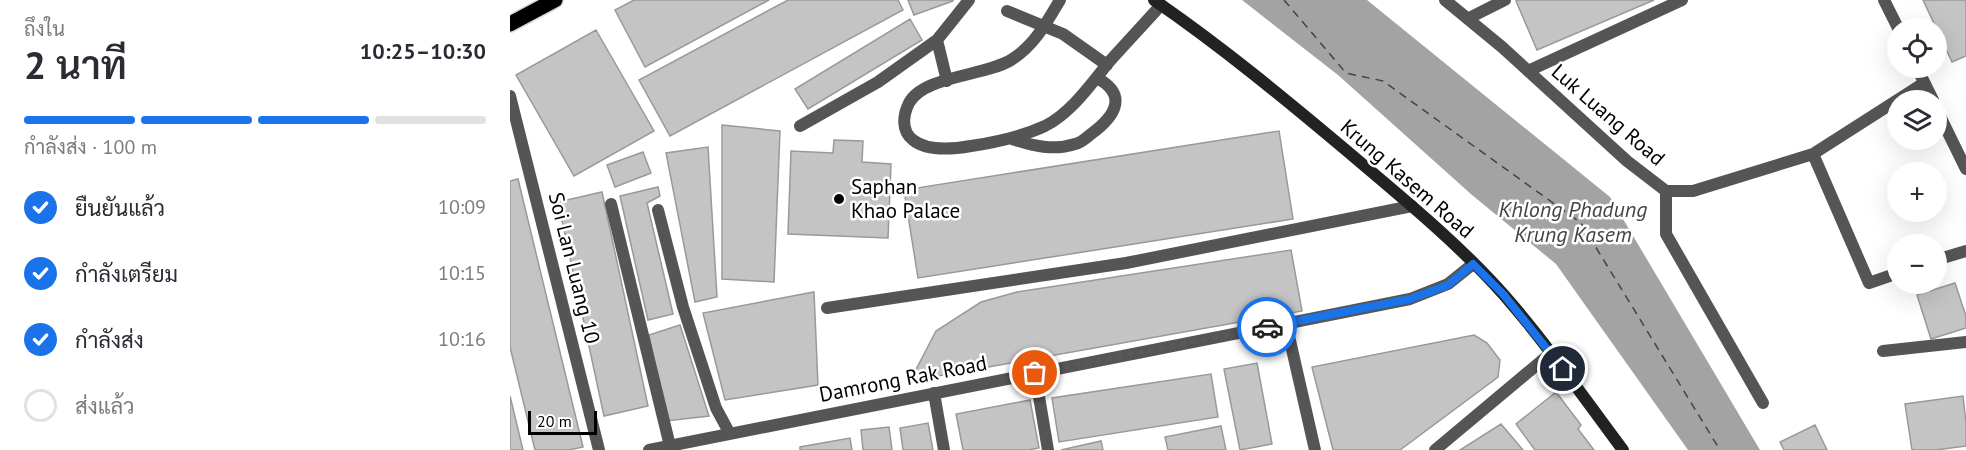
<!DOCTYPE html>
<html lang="th">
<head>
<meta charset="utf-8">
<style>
	body { margin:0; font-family:"PT Sans",Sarabun,sans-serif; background:#f2f2f3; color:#2b2b33; height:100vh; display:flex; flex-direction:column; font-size:22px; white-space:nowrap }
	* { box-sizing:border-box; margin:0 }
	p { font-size:20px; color:#7c7c81 }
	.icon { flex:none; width:33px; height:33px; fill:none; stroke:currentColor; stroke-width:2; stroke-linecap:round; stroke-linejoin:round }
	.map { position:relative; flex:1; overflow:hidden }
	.side { display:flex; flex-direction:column; background:#fff; width:510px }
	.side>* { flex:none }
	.buttons { position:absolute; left:1377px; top:18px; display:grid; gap:12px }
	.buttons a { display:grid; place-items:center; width:60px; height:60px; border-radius:50%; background:#fff; box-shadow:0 6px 24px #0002; font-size:30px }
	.scale { position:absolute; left:18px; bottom:15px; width:69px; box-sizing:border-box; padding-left:6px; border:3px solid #000; border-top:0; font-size:16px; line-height:21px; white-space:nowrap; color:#000; -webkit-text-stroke:4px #fff; paint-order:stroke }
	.pin { position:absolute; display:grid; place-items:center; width:51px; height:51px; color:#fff; margin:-26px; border:3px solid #fff; border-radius:50%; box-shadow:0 2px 6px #0007 }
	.courier { position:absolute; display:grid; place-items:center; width:60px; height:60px; margin:-30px; border:4px solid #1a73e8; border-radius:50%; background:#fff; color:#222; box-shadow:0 2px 8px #0007 }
	.overview em { font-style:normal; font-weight:600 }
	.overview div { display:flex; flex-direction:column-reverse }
	.overview { display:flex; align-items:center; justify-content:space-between; height:102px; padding:0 24px }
	h1 { font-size:39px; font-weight:600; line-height:45px }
	.bar { display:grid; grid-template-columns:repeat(4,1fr); gap:9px 6px; align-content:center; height:72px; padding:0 24px }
	.bar i { height:8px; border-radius:4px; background:#e1e1e2 }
	.bar .active { background:#1a73e8 }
	.bar p { grid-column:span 4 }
	ol { padding:0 24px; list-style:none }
	li { display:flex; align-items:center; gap:18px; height:66px }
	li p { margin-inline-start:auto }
	li .icon { padding:6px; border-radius:50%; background:#1a73e8; color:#fff; stroke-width:4 }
	li:last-child { color:#7c7c81 }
	li i { width:33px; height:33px; border:3px solid #e1e1e2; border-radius:50% }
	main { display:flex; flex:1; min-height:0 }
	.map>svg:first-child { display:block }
	.water { fill:#a3a3a3 }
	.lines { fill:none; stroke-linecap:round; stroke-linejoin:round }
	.ferry { stroke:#444; stroke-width:1.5; stroke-dasharray:8 6; stroke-linecap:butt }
	.building { fill:#c4c4c4; stroke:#999; stroke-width:1.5 }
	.primary-casing { stroke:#dbdbdb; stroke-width:18 }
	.lane { stroke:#555; stroke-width:12 }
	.street { stroke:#555; stroke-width:12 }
	.secondary { stroke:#222; stroke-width:12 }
	.primary { stroke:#000; stroke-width:15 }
	.done { stroke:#595959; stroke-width:6; stroke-dasharray:0 10.8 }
	.route { stroke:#1a73e8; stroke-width:8 }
	.poi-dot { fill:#000; stroke:#fff; stroke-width:2 }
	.labels { text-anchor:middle; stroke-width:5; stroke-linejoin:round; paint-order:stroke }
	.street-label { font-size:21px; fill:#000; stroke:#fff }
	.poi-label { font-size:21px; fill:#000; stroke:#fff; text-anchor:start }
	.water-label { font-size:22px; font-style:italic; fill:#444; stroke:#fff }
</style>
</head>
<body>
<main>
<section class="side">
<div class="overview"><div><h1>2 นาที</h1><p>ถึงใน</p></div><em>10:25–10:30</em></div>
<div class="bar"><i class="active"></i><i class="active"></i><i class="active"></i><i></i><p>กำลังส่ง · 100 m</p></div>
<ol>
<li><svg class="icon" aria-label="check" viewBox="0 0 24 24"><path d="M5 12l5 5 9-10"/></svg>ยืนยันแล้ว<p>10:09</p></li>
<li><svg class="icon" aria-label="check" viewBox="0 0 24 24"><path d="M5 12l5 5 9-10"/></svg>กำลังเตรียม<p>10:15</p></li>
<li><svg class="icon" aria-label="check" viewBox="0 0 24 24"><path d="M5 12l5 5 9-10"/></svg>กำลังส่ง<p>10:16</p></li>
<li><i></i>ส่งแล้ว</li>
</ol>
</section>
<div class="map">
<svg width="1456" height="450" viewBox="0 0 1456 450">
	<rect width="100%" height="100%" fill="#fff"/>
	<path class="water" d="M732,0H857L1100,197L1250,450H1178L1046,264L962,195L828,75Z"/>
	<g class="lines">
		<path class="ferry" d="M774,0L836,73L873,81L1071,223L1210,450"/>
	</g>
	<path class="building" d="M124,0H259L135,67L105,10Z
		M278,0H388L393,10L160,136L129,80Z
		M398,0H443V1L404,15Z
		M1008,0H1144L1027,50L1006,1Z
		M1413,0H1456V56L1442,62Z
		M400,19L412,40L298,109L285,89Z
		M86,30L144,131L64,176L6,75Z
		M212,125L270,131L264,282L212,279Z
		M769,131L783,219L408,278L394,190Z
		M324,140L353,141L352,162L381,164L378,238L278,234L281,151L323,153Z
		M198,147L207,297L185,302L156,153Z
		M133,152L141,173L105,187L97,165Z
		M8,179L73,447L59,450H25L0,347V181Z
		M148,187L150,196L137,203L163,314L138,320L110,196Z
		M92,192L138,406L94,416L48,202Z
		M781,250L792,311L400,381L426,331L471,302L507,292Z
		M1445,283L1456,316V328L1421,339L1407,295Z
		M304,292L308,385L215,400L193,313Z
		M170,325L199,416L156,421L139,335Z
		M964,335L977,343L990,360L988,377L890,450H823L802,367Z
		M747,363L762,444L730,450L714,369Z
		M701,374L708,417L549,442L542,398Z
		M1046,392L1071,425L1068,429L1084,450H1025L1006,424Z
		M0,396L13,450H0Z
		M1453,396L1456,423V446L1426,450H1402L1395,404Z
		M520,400L529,448L518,450H453L446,414Z
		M418,423L423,450H393L390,428Z
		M991,424L1013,450H950Z
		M1305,425L1317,450H1274L1270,442Z
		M711,426L716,450H658L655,437Z
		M379,427L382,450H353L351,430Z
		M340,438L342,450H290V447Z
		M591,441L593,450H551Z"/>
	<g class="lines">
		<defs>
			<path id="primary" d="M0,24L45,0"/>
		</defs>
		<use href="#primary" class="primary-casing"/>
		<path class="lane" d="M550,0C537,22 524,46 501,60C475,76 413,76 399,103C393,115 391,131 403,140C418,152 444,149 461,146C487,142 511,137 535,126C561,113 581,84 599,62C616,43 634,24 651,5
			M497,11L553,34L597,65
			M427,40L437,81
			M290,126L368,82L427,40L459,0
			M502,139C523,146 544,151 565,144C571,143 576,138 581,134C603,118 620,96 587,78
			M317,308L616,263L902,206
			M776,323L805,450"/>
		<path class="street" d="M935,0L992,47L1117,161L1156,191H1183L1303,154L1414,83
			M1374,0L1388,28
			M959,18L995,0
			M1407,68L1423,100
			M1018,71L1172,0
			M0,96L89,450
			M1426,108L1456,169
			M1303,154L1359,283L1388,273
			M1156,191V234L1253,403
			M101,204L160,446
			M148,210L173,307L206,408L220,434
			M1426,260L1456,251
			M1373,351L1456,342
			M525,373L538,450
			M424,393L434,450
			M139,450L900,299L938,284L963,264
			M925,450L1041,353"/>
		<path class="secondary" d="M644,0C711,46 775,99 837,151C891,197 947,242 994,295C1037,344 1074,398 1113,450"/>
		<use href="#primary" class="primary"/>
	</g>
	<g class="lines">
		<path class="done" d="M525,373L757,327"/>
		<path class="route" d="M757,327L900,299L938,285L963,264L993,294L1053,369"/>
	</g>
	<circle class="poi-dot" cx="329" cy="199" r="6"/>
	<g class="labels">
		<g class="street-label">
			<text transform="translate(1098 115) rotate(41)" y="7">Luk Luang Road</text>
			<text transform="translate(897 179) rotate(41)" y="7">Krung Kasem Road</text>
			<text transform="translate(64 268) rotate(76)" y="7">Soi Lan Luang 10</text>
			<text transform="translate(393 379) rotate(-11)" y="7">Damrong Rak Road</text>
		</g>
		<g class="poi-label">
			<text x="341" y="194">Saphan<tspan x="341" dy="24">Khao Palace</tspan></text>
		</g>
		<g class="water-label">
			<text x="1063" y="217">Khlong Phadung<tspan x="1063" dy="25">Krung Kasem</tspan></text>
		</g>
	</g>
</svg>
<div class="buttons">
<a><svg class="icon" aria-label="locate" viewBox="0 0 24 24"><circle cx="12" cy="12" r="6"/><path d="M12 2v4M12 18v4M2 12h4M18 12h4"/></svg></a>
<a><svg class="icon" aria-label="layers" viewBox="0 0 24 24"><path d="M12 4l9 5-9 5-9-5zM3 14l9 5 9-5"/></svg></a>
<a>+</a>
<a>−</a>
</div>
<div class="scale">20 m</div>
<div class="pin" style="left:525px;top:373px;background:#ea580c"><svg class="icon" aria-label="bag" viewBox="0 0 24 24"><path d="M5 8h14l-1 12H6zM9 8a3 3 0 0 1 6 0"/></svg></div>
<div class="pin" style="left:1053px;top:369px;background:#1f2937"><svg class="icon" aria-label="home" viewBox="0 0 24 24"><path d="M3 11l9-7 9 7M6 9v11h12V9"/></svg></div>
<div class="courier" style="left:757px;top:327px"><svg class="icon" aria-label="car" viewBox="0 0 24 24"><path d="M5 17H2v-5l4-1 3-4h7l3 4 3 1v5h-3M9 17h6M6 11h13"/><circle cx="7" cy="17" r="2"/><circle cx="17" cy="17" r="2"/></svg></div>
</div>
</main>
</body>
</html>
